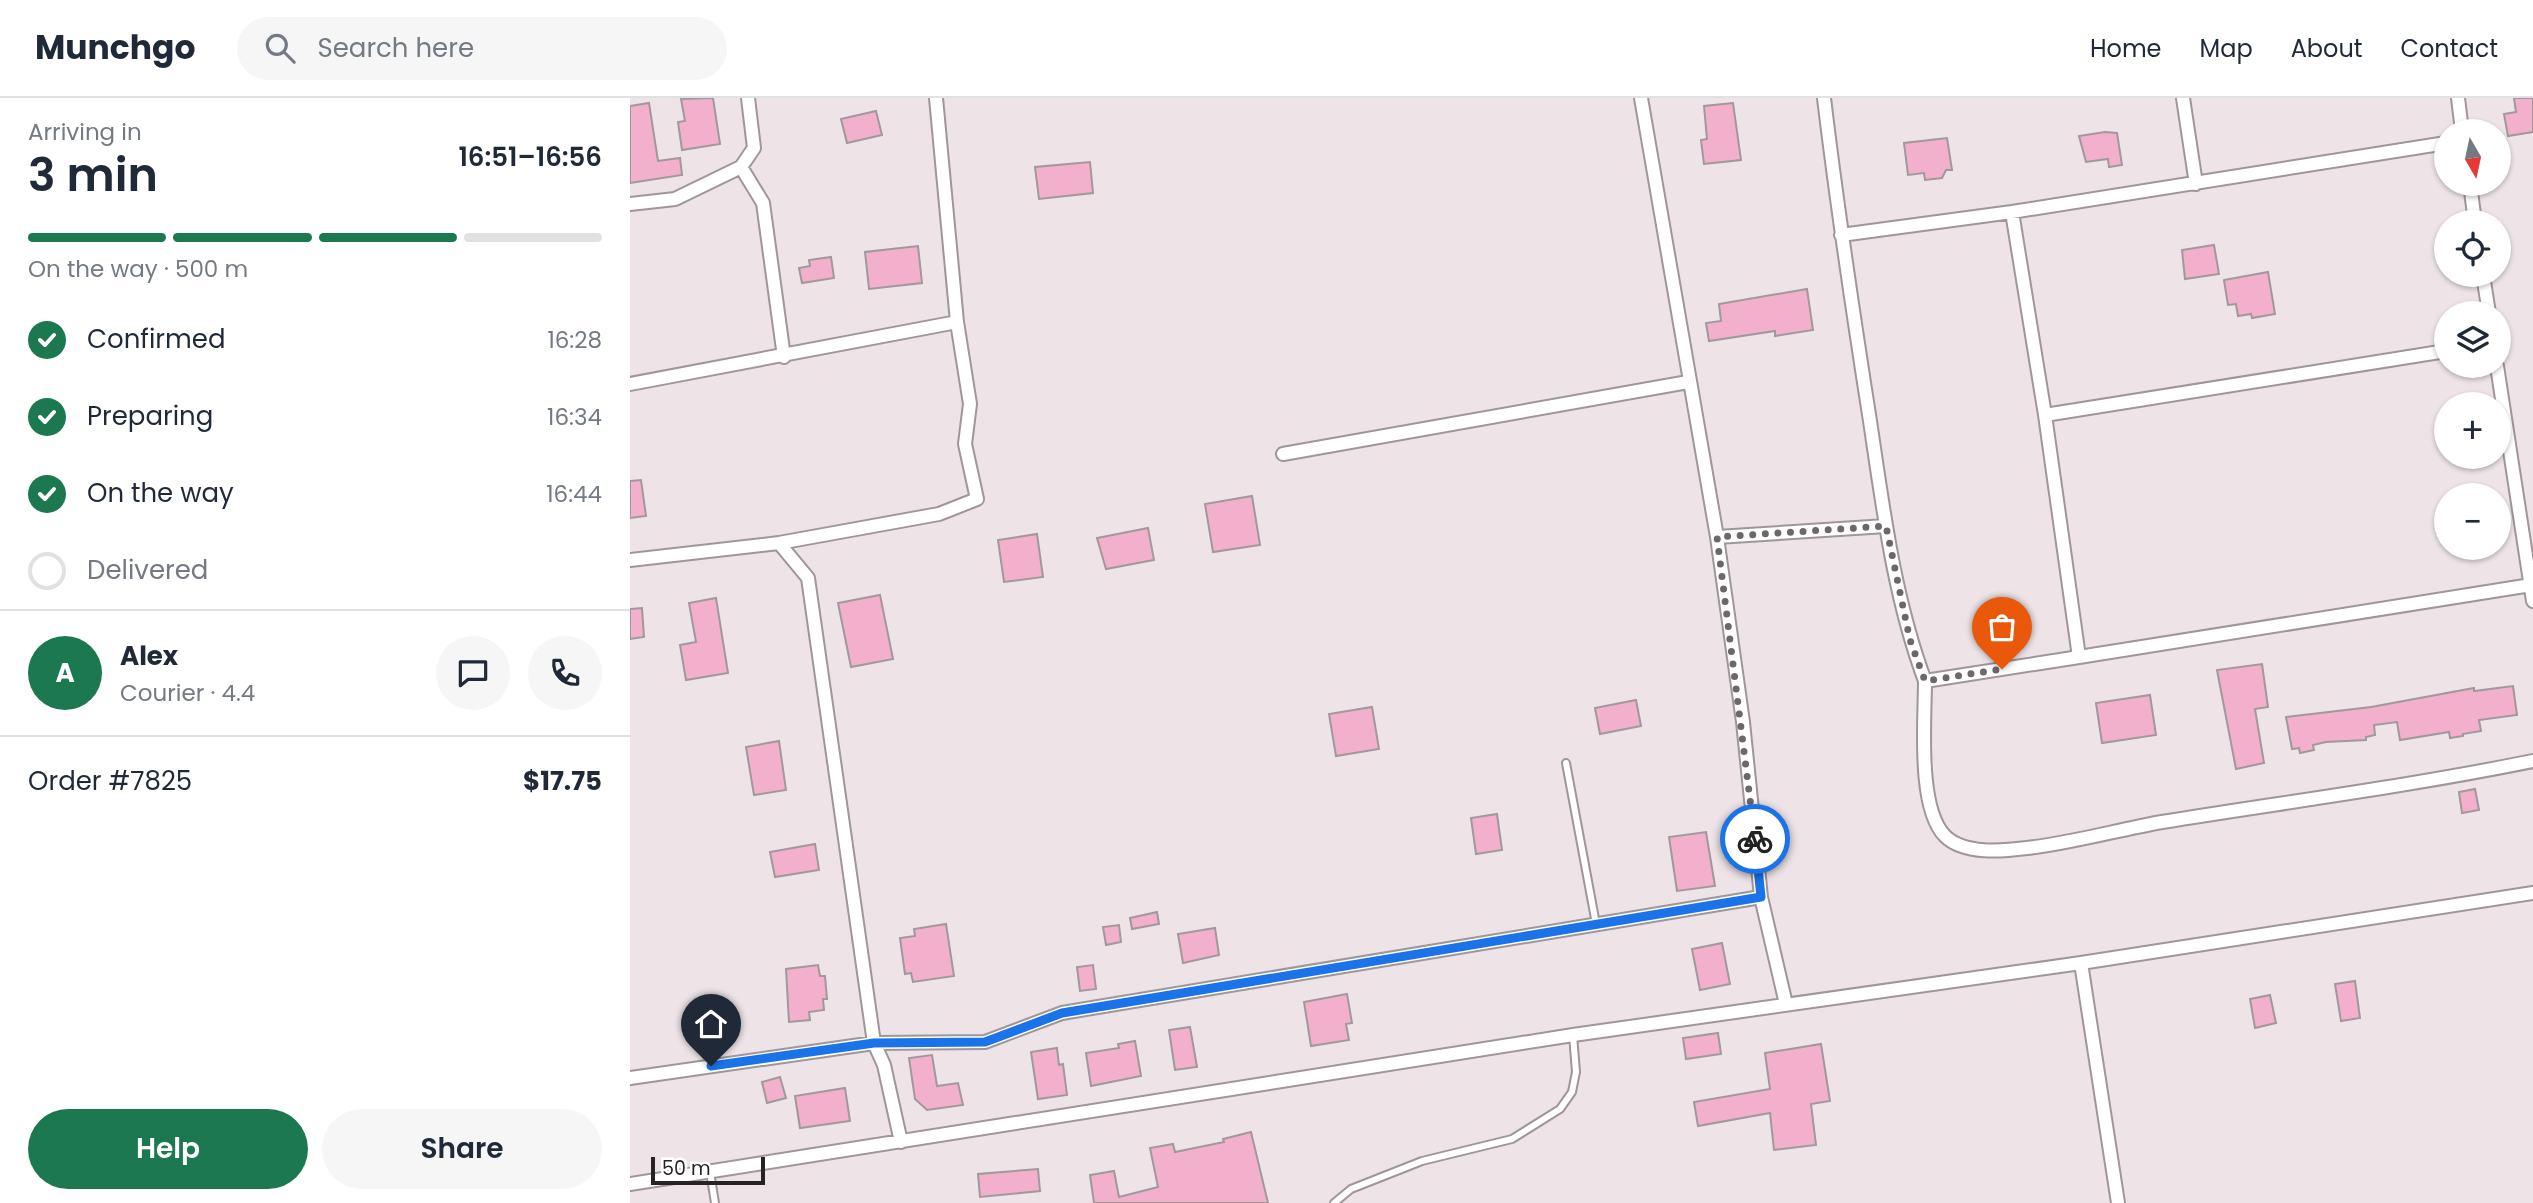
<!DOCTYPE html>
<html lang="en">
<head>
<meta charset="utf-8">
<style>
	body { margin:0; font-family:Poppins,sans-serif; background:#f6f6f7; color:#1f2937; height:100vh; display:flex; flex-direction:column; font-size:26px; white-space:nowrap }
	* { box-sizing:border-box; margin:0 }
	p { font-size:23px; color:#747a83 }
	.icon { flex:none; width:38px; height:38px; fill:none; stroke:currentColor; stroke-width:2; stroke-linecap:round; stroke-linejoin:round }
	.map { position:relative; flex:1; overflow:hidden }
	.drawer { display:flex; flex-direction:column; background:#fff; width:630px }
	.drawer>* { flex:none }
	.needle { width:46px; rotate:171deg }
	.controls { position:absolute; left:1804px; top:21px; display:grid; gap:14px }
	.controls a { display:grid; place-items:center; width:77px; height:77px; border-radius:50%; background:#fff; box-shadow:0 2px 5px #0004; font-size:35px }
	.scale { position:absolute; left:21px; bottom:18px; width:114px; box-sizing:border-box; padding-left:7px; border:4px solid #272325; border-top:0; font-size:19px; line-height:24px; white-space:nowrap; color:#272325; -webkit-text-stroke:5px #fff; paint-order:stroke }
	.pin { position:absolute; display:grid; place-items:center; width:60px; height:60px; color:#fff; margin:-72px -30px; border-radius:50% 50% 50% 0; rotate:-45deg; box-shadow:0 0 7px #0007 }
	.pin .icon { rotate:45deg }
	.courier { position:absolute; display:grid; place-items:center; width:70px; height:70px; margin:-35px; border:5px solid #1a73e8; border-radius:50%; background:#fff; color:#222; box-shadow:0 2px 9px #0007 }
	.head em { font-style:normal; font-weight:600 }
	.head div { display:flex; flex-direction:column-reverse }
	.head { display:flex; align-items:center; justify-content:space-between; height:119px; padding:0 28px }
	h1 { font-size:46px; font-weight:600; line-height:52px }
	.bar { display:grid; grid-template-columns:repeat(4,1fr); gap:10px 7px; align-content:center; height:84px; padding:0 28px }
	.bar i { height:9px; border-radius:5px; background:#e0e1e3 }
	.bar .selected { background:#1c794f }
	.bar p { grid-column:span 4 }
	.line { display:flex; align-items:center; gap:18px; padding:0 28px; border-top:2px solid #e0e1e3 }
	.line div { flex:1 }
	.round { display:grid; place-items:center; flex:none; width:74px; height:74px; border-radius:37px; background:#f6f6f7 }
	ol { padding:0 28px; list-style:none }
	li { display:flex; align-items:center; gap:21px; height:77px }
	li p { margin-inline-start:auto }
	li .icon { padding:7px; border-radius:50%; background:#1c794f; color:#fff; stroke-width:4 }
	li:last-child { color:#747a83 }
	li i { width:38px; height:38px; border:4px solid #e0e1e3; border-radius:50% }
	.action { display:flex; gap:14px; margin-top:auto; padding:14px 28px }
	.action a { flex:1; height:80px; border-radius:42px; background:#1c794f; color:#fff; font-size:28px; font-weight:600; line-height:80px; text-align:center }
	.action a+a { background:#f6f6f7; color:#1f2937 }
	header { display:flex; align-items:center; gap:42px; box-sizing:border-box; height:98px; padding:0 35px; background:#fff; border-bottom:2px solid #e0e1e3 }
	header strong { font-size:33px }
	nav { display:flex; gap:38px; margin-inline-start:auto; font-size:24px }
	.search { width:490px; height:63px; background:#f6f6f7; display:flex; align-items:center; gap:18px; box-sizing:border-box; padding:0 24px; border-radius:38px; color:#747a83; font-size:26px }
	main { display:flex; flex:1; min-height:0 }
	.map>svg:first-child { display:block }
	.building { fill:#f2b0cd; stroke:#a1989c; stroke-width:2 }
	.lines { fill:none; stroke-linecap:round; stroke-linejoin:round }
	.service-casing { stroke:#9f969a; stroke-width:10 }
	.minor-casing { stroke:#9f969a; stroke-width:16 }
	.service { stroke:#fff; stroke-width:6 }
	.minor { stroke:#fff; stroke-width:12 }
	.done { stroke:#6d6769; stroke-width:7; stroke-dasharray:0 12.6 }
	.route { stroke:#1a73e8; stroke-width:9 }
</style>
</head>
<body>
<header>
<strong>Munchgo</strong>
<div class="search"><svg class="icon" aria-label="search" viewBox="0 0 24 24"><circle cx="10" cy="10" r="6"/><path d="M15 15l6 6"/></svg>Search here</div>
<nav><a>Home</a><a>Map</a><a>About</a><a>Contact</a></nav>
</header>
<main>
<section class="drawer">
<div class="head"><div><h1>3 min</h1><p>Arriving in</p></div><em>16:51–16:56</em></div>
<div class="bar"><i class="selected"></i><i class="selected"></i><i class="selected"></i><i></i><p>On the way · 500 m</p></div>
<ol>
<li><svg class="icon" aria-label="check" viewBox="0 0 24 24"><path d="M5 12l5 5 9-10"/></svg>Confirmed<p>16:28</p></li>
<li><svg class="icon" aria-label="check" viewBox="0 0 24 24"><path d="M5 12l5 5 9-10"/></svg>Preparing<p>16:34</p></li>
<li><svg class="icon" aria-label="check" viewBox="0 0 24 24"><path d="M5 12l5 5 9-10"/></svg>On the way<p>16:44</p></li>
<li><i></i>Delivered</li>
</ol>
<div class="line" style="height:126px"><b class="round" style="background:#1c794f;color:#fff">A</b><div><b>Alex</b><p>Courier · 4.4</p></div><a class="round"><svg class="icon" aria-label="chat" viewBox="0 0 24 24"><path d="M4 5h16v11H9l-5 4z"/></svg></a><a class="round"><svg class="icon" aria-label="phone" viewBox="0 0 24 24"><path d="M5 4h4l2 5-3 2q2 4 5 5l2-3 5 2v4C11 20 4 13 5 4z"/></svg></a></div>
<div class="line" style="height:91px"><div>Order #7825</div><b>$17.75</b></div>
<div class="action"><a>Help</a><a>Share</a></div>
</section>
<div class="map">
<svg width="1903" height="1105" viewBox="0 0 1903 1105">
	<rect width="100%" height="100%" fill="#eee4e8"/>
	<path class="building" d="M83,0L90,46L52,52L48,24L55,23L51,1Z
		M1884,0H1903V34L1878,38L1874,16L1886,14Z
		M19,5L28,63L50,60L52,77L0,85V8Z
		M1103,5L1111,62L1074,66L1071,42L1077,41L1074,8Z
		M246,13L252,37L217,45L211,21Z
		M1475,34L1487,35L1492,67L1479,69L1478,61L1456,64L1449,38Z
		M1317,40L1322,72H1316L1312,80L1295,82L1294,75L1278,77L1274,45Z
		M460,64L463,95L409,101L405,69Z
		M1584,147L1589,176L1555,181L1552,152Z
		M288,148L292,185L239,191L235,154Z
		M201,159L204,180L172,185L169,170L180,168L179,162Z
		M1638,174L1645,216L1622,220L1621,216L1608,218L1606,206L1598,207L1594,182Z
		M1177,191L1183,232L1145,238V233L1079,243L1076,225L1091,223L1089,206Z
		M11,382L16,418L0,420V383Z
		M622,398L630,447L583,454L575,406Z
		M518,430L524,462L476,471L467,440Z
		M407,436L413,479L374,484L368,442Z
		M250,497L263,561L221,569L208,505Z
		M86,500L98,575L56,582L50,547L66,544L59,505Z
		M12,510L14,539L0,541V511Z
		M1632,566L1638,609L1625,611L1634,665L1606,671L1587,572Z
		M1883,588L1887,617L1849,622L1851,633L1833,636V638L1820,640L1819,634L1770,642L1767,624L1744,627L1745,637L1736,639V642L1696,644L1683,647L1684,652L1670,655L1669,650L1662,651L1656,619L1741,609L1844,590V593Z
		M1520,597L1526,637L1472,645L1466,605Z
		M1006,602L1011,628L970,636L965,610Z
		M742,609L749,651L706,658L699,616Z
		M149,643L156,692L124,697L116,649Z
		M1845,691L1849,712L1832,715L1829,694Z
		M867,716L872,752L846,756L841,720Z
		M1076,734L1085,788L1047,793L1039,739Z
		M185,746L189,772L145,779L140,754Z
		M527,814L529,826L502,831L500,820Z
		M316,826L324,878L283,884L281,875L275,876L270,840L285,838L284,831Z
		M489,827L491,844L476,847L473,829Z
		M585,830L589,857L553,865L548,836Z
		M1092,845L1100,886L1070,892L1062,851Z
		M188,867L190,878H195L197,901H193L194,912L179,914L180,922L159,924L156,871Z
		M463,867L466,891L450,893L447,869Z
		M1725,883L1730,920L1711,923L1705,886Z
		M717,896L722,925L716,926L719,942L681,948L674,904Z
		M1640,897L1646,925L1625,930L1620,901Z
		M560,929L567,969L545,972L539,932Z
		M1088,935L1091,956L1056,961L1053,940Z
		M505,943L511,978L461,988L456,955L489,950L488,946Z
		M1191,946L1200,1003L1181,1006L1186,1047L1144,1052L1140,1015L1068,1028L1064,1004L1140,991L1135,955Z
		M427,950L429,967L433,966L437,997L408,1001L401,954Z
		M302,957L307,988L328,985L333,1007L297,1012L285,1001L279,960Z
		M150,979L156,1000L137,1005L132,984Z
		M215,990L220,1023L170,1030L165,998Z
		M621,1034L638,1105H464L460,1077L484,1073L489,1099L528,1089L520,1050L543,1046L545,1054L594,1044L593,1041Z
		M408,1071L410,1093L350,1099L348,1076Z"/>
	<g class="lines">
		<defs>
			<path id="service" d="M936,665L966,826
				M80,1074L85,1105
				M704,1105L721,1091L792,1063L882,1041L930,1011L942,994L946,974L943,937"/>
			<path id="minor" d="M1011,0L1087,439L1113,624L1131,799
				M1194,0C1207,108 1223,215 1240,323C1253,410 1264,500 1295,583L1449,559L1415,317L1382,114
				M1553,0L1566,86
				M1828,0L1832,33
				M111,69L133,105L154,259
				M1840,86L1845,124
				M0,106L45,101L111,69L124,50L118,0
				M1211,137L1382,114L1816,45
				M1853,177L1859,215
				M1867,268L1903,503
				M0,286L327,224
				M1415,317L1816,253
				M653,356L1058,284
				M1087,439L1256,428
				M149,445L178,480L244,945L254,967L271,1044
				M0,462L149,445L309,416L347,401L335,346L340,306L327,224L306,0
				M1449,559L1901,487
				M1295,583C1295,621 1287,710 1315,738C1334,757 1373,753 1397,750C1442,745 1487,732 1532,724C1656,704 1780,688 1903,663
				M1451,865L1488,1105
				M0,980L244,945L355,944L432,915L1131,799L1156,906
				M0,1086L943,937L1451,865L1903,795"/>
		</defs>
		<use href="#service" class="service-casing"/>
		<use href="#minor" class="minor-casing"/>
		<use href="#service" class="service"/>
		<use href="#minor" class="minor"/>
	</g>
	<g class="lines">
		<path class="done" d="M1125,741L1087,439L1256,428L1280,542L1295,583L1372,571"/>
		<path class="route" d="M81,968L244,945L355,944L432,915L1131,799L1125,741"/>
	</g>
</svg>
<div class="controls">
<a><svg class="needle" viewBox="-14 -14 28 28"><path d="M0-13l5 13h-10z" fill="#e53935"/><path d="M0 13l5-13h-10z" fill="#747a83"/></svg></a>
<a><svg class="icon" aria-label="locate" viewBox="0 0 24 24"><circle cx="12" cy="12" r="6"/><path d="M12 2v4M12 18v4M2 12h4M18 12h4"/></svg></a>
<a><svg class="icon" aria-label="layers" viewBox="0 0 24 24"><path d="M12 4l9 5-9 5-9-5zM3 14l9 5 9-5"/></svg></a>
<a>+</a>
<a>−</a>
</div>
<div class="scale">50 m</div>
<div class="pin" style="left:1372px;top:571px;background:#ea580c"><svg class="icon" aria-label="bag" viewBox="0 0 24 24"><path d="M5 8h14l-1 12H6zM9 8a3 3 0 0 1 6 0"/></svg></div>
<div class="pin" style="left:81px;top:968px;background:#1f2937"><svg class="icon" aria-label="home" viewBox="0 0 24 24"><path d="M3 11l9-7 9 7M6 9v11h12V9"/></svg></div>
<div class="courier" style="left:1125px;top:741px"><svg class="icon" aria-label="bike" viewBox="0 0 24 24"><circle cx="6" cy="16" r="4"/><circle cx="18" cy="16" r="4"/><path d="M6 16l4-8h5l3 8M10 8l3 8H6M13 5h3"/></svg></div>
</div>
</main>
</body>
</html>
